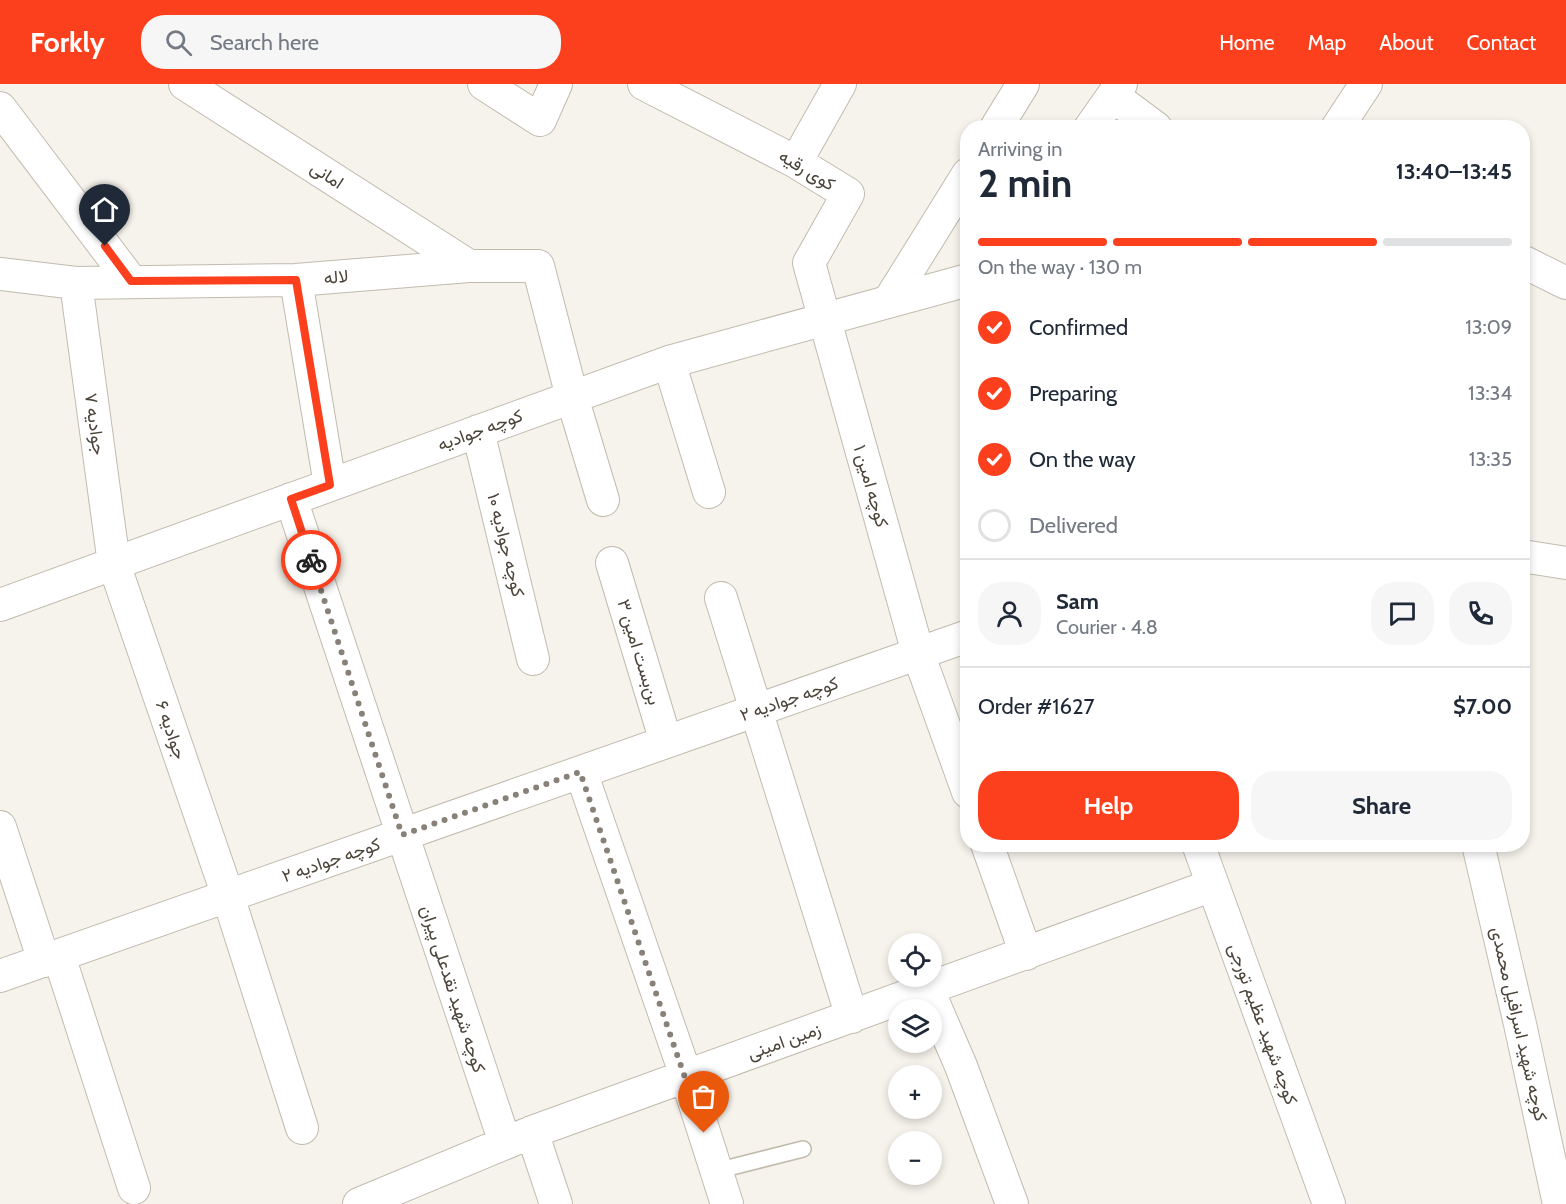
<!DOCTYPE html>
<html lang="en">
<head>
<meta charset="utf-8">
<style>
	body { margin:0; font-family:Cabin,Vazirmatn,sans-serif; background:#f6f6f7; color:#1f2937; height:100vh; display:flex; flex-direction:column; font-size:22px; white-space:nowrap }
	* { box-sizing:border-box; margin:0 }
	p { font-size:20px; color:#747a83 }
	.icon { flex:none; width:33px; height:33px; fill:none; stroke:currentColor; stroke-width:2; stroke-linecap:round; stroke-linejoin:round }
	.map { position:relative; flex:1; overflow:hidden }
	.details { position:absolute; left:960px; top:36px; width:570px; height:732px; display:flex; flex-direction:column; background:#fff; border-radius:24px; box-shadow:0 3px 9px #0003 }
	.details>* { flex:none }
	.controls { position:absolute; left:888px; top:849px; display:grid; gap:12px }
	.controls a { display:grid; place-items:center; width:54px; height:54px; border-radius:50%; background:#fff; box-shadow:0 3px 9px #0003; font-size:30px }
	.pin { position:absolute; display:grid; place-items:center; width:51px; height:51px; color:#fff; margin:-62px -26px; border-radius:50% 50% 50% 0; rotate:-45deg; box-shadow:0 0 6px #0007 }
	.pin .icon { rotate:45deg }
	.courier { position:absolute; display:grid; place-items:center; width:60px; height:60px; margin:-30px; border:4px solid #fc3f1d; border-radius:50%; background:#fff; color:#222; box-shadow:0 2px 8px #0007 }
	.summary em { font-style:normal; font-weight:800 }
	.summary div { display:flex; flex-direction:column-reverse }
	.summary { display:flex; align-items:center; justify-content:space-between; height:102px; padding:0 18px }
	h1 { font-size:39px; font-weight:800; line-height:45px }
	.bar { display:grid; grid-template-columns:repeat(4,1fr); gap:9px 6px; align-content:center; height:72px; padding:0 18px }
	.bar i { height:8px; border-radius:4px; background:#e0e1e3 }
	.bar .active { background:#fc3f1d }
	.bar p { grid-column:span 4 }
	.line { display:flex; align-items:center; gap:15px; padding:0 18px; border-top:2px solid #e0e1e3 }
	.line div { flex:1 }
	.round { display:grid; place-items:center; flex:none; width:63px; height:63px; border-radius:24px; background:#f6f6f7 }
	ol { padding:0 18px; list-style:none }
	li { display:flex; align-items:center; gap:18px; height:66px }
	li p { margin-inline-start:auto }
	li .icon { padding:6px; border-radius:50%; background:#fc3f1d; color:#fff; stroke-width:4 }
	li:last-child { color:#747a83 }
	li i { width:33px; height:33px; border:3px solid #e0e1e3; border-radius:50% }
	.cta { display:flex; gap:12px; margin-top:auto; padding:12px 18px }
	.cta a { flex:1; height:69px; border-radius:24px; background:#fc3f1d; color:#fff; font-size:24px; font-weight:800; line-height:69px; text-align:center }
	.cta a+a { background:#f6f6f7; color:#1f2937 }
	header { display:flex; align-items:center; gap:36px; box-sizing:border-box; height:84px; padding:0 30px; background:#fc3f1d; color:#fff }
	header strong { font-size:28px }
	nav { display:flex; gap:33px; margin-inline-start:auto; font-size:21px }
	.search { width:420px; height:54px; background:#f6f6f7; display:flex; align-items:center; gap:15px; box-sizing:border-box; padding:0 21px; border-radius:24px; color:#747a83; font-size:22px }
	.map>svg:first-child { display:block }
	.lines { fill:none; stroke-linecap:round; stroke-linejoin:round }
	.service-casing { stroke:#c2bbae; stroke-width:18 }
	.minor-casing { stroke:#c2bbae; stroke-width:34 }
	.service { stroke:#fff; stroke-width:15 }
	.minor { stroke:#fff; stroke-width:32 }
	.done { stroke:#878178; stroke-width:6; stroke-dasharray:0 10.8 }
	.route { stroke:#fc3f1d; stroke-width:8 }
	.labels { text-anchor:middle; stroke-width:4.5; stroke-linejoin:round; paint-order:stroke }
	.street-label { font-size:18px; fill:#4b4439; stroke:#fff }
</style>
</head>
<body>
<header>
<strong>Forkly</strong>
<div class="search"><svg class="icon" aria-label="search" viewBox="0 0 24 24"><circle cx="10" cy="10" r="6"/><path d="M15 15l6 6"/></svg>Search here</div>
<nav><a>Home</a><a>Map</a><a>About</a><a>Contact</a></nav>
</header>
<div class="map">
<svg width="1566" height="1120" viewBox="0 0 1566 1120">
	<rect width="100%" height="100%" fill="#f6f3ec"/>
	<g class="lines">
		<defs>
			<path id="service" d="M716,1087L803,1065"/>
			<path id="minor" d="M185,0L469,182
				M484,0L540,36L556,0
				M644,0L796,78L848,110L809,179L918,569L968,708
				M1113,12L1156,44
				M0,24L131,197
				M996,44L1023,0
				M1090,44L1121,0
				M1337,44L1366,0
				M796,78L840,0
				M1522,177L1566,199
				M0,190L76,199L296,196L469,182H538L572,313L603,416
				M296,196L330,401
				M76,199L114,480L228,812L302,1044
				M889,217L968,90
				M669,278L709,408
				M478,347L533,575
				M291,415L505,1059
				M1522,472L1566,479
				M612,479L666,658
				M721,514L852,933
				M0,521L669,278L968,196
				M581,688L686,992L727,1120
				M0,743L44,877
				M987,760L1026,870
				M1198,760L1329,1120
				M1478,760L1520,940L1559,1120
				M59,872L134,1104
				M0,892L968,552
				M928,906L961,982L1012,1120
				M532,1048L556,1120
				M359,1120L532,1048L1213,801"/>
		</defs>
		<use href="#service" class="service-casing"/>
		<use href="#minor" class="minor-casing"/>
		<use href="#service" class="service"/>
		<use href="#minor" class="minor"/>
	</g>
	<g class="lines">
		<path class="done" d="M311,476L402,751L580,688L704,1049"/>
		<path class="route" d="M105,162L131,197L296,196L330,401L291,415L311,476"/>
	</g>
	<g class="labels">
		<g class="street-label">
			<text transform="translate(807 86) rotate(31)" y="6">کوی رقیه</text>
			<text transform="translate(327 91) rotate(33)" y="6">امانی</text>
			<text transform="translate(336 193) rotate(-5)" y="6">لاله</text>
			<text transform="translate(95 340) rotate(82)" y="6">جوادیه ۷</text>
			<text transform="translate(480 346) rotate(-20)" y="6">کوچه جوادیه</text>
			<text transform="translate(871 402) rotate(74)" y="6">کوچه امین ۱</text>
			<text transform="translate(506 461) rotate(76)" y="6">کوچه جوادیه ۱۰</text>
			<text transform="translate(639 568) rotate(73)" y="6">بن‌بست امین ۳</text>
			<text transform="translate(789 615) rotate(-19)" y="6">کوچه جوادیه ۲</text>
			<text transform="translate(171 646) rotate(71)" y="6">جوادیه ۶</text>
			<text transform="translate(331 776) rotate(-19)" y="6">کوچه جوادیه ۲</text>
			<text transform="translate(453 905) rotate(72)" y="6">کوچه شهید نقدعلی پیران</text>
			<text transform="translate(1263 940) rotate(70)" y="6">کوچه شهید عظیم تورجی</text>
			<text transform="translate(1519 940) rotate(77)" y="6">کوچه شهید اسرافیل محمدی</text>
			<text transform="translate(784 957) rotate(-20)" y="6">زمین امینی</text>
		</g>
	</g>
</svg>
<div class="controls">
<a><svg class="icon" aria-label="locate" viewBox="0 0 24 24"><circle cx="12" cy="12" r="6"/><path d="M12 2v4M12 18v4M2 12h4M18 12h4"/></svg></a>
<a><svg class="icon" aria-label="layers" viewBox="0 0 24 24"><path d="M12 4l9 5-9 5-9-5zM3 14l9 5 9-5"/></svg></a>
<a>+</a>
<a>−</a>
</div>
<div class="pin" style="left:704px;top:1049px;background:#ea580c"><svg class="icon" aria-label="bag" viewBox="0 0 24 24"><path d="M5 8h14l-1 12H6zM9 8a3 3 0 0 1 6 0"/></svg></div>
<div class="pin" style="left:105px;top:162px;background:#1f2937"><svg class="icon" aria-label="home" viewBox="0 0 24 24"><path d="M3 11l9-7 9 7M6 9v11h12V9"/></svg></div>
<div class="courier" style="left:311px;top:476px"><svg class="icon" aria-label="bike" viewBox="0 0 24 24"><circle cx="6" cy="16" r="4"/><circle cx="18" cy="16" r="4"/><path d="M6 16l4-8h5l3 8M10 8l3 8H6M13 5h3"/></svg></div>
<section class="details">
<div class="summary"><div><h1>2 min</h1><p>Arriving in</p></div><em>13:40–13:45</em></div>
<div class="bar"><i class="active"></i><i class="active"></i><i class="active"></i><i></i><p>On the way · 130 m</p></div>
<ol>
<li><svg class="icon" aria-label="check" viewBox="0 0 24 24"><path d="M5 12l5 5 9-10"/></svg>Confirmed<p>13:09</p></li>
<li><svg class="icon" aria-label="check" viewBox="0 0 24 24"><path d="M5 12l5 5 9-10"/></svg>Preparing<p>13:34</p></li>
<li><svg class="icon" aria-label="check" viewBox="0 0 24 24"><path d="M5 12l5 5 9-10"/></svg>On the way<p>13:35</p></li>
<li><i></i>Delivered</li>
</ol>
<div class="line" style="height:108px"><a class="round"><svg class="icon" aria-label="person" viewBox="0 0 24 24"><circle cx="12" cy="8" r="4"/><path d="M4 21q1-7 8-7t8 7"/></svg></a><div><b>Sam</b><p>Courier · 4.8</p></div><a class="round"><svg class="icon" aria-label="chat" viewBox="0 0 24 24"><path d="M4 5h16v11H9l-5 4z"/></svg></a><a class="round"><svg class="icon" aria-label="phone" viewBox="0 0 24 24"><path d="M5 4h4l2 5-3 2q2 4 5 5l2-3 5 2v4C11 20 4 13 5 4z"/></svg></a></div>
<div class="line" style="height:78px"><div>Order #1627</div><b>$7.00</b></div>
<div class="cta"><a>Help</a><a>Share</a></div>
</section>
</div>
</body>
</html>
